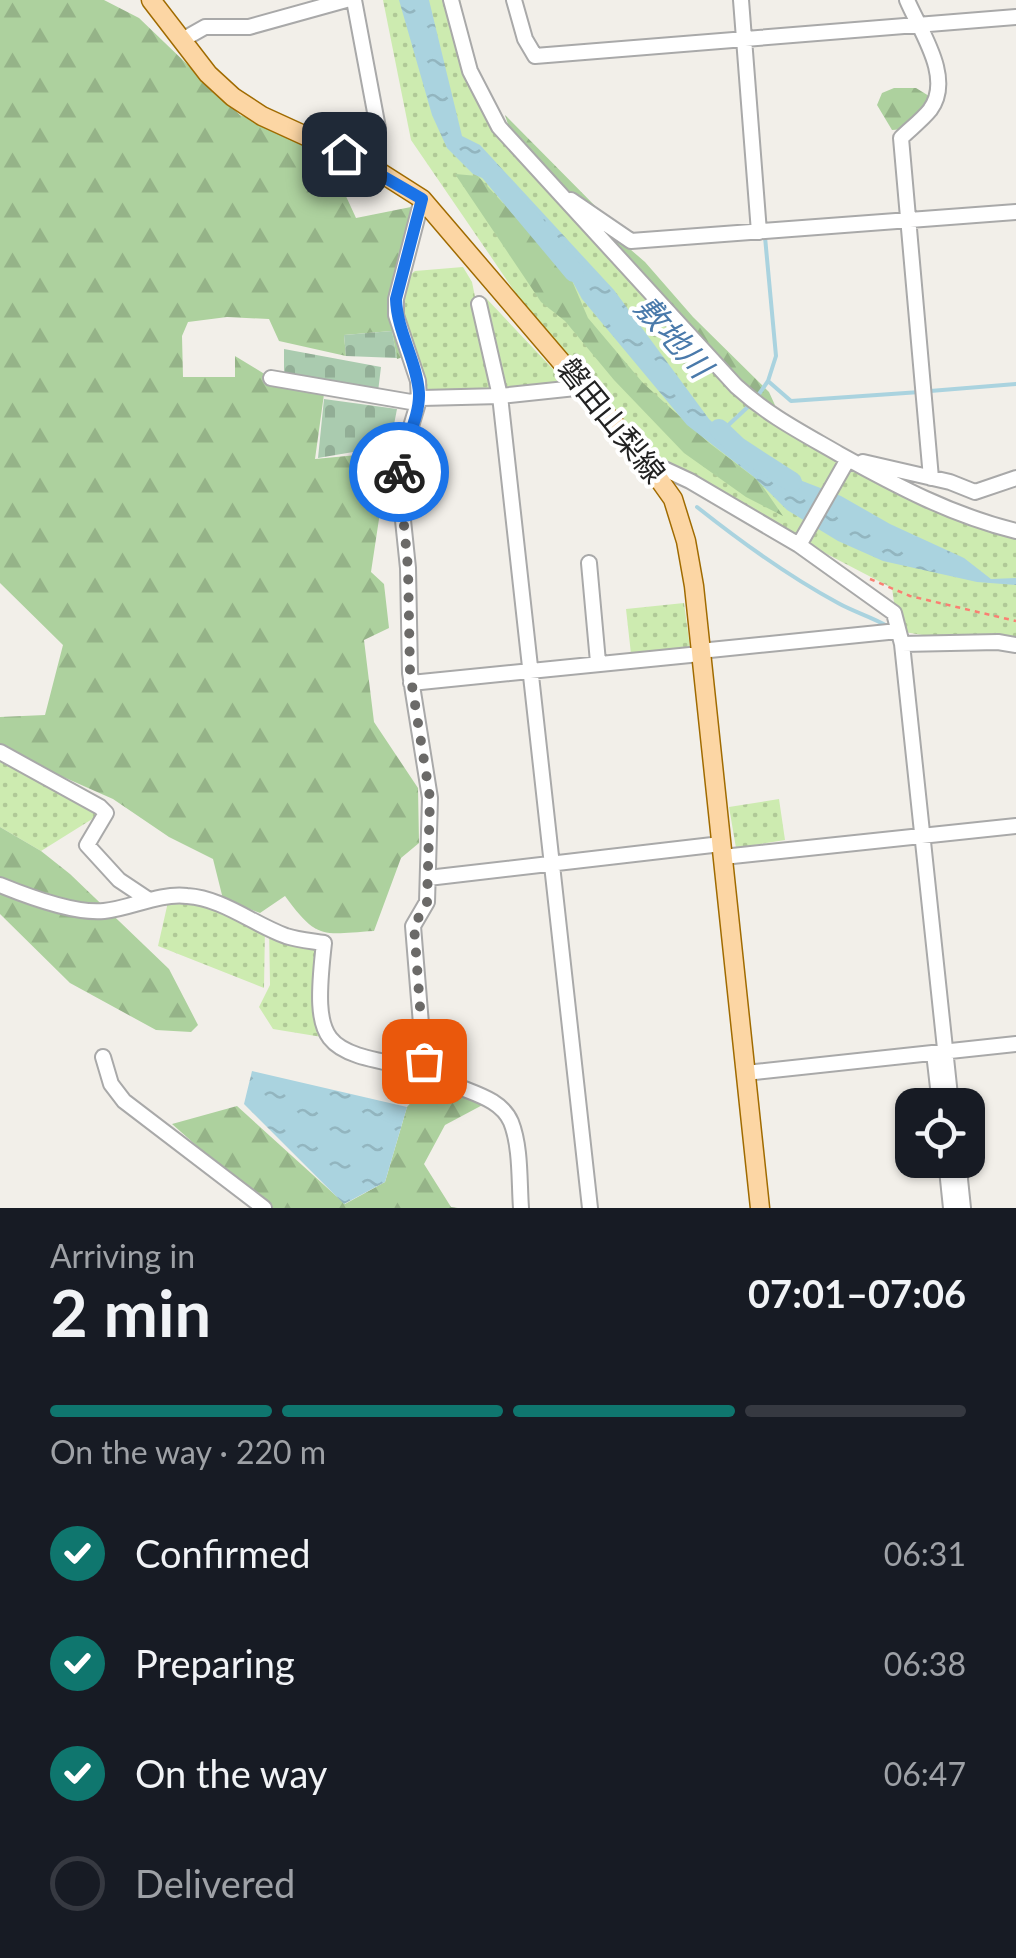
<!DOCTYPE html>
<html lang="en">
<head>
<meta charset="utf-8">
<style>
	body { margin:0; font-family:Lato,"Noto Sans JP",sans-serif; background:#20242c; color:#f1f3f6; height:100vh; display:flex; flex-direction:column; font-size:38px; white-space:nowrap }
	* { box-sizing:border-box; margin:0 }
	p { font-size:32px; color:#9ea1a6 }
	.icon { flex:none; width:55px; height:55px; fill:none; stroke:currentColor; stroke-width:2; stroke-linecap:round; stroke-linejoin:round }
	.map { position:relative; height:1208px; overflow:hidden }
	.details { display:flex; flex-direction:column; background:#171b24; flex:1 }
	.details>* { flex:none }
	.fabs { position:absolute; left:895px; top:1088px; display:grid; gap:20px }
	.fabs a { display:grid; place-items:center; width:90px; height:90px; border-radius:20px; background:#171b24; box-shadow:0 2px 8px #0004; font-size:50px }
	.pin { position:absolute; display:grid; place-items:center; width:85px; height:85px; color:#fff; margin:-42px; border-radius:20px; box-shadow:0 5px 15px #0006 }
	.courier { position:absolute; display:grid; place-items:center; width:100px; height:100px; margin:-50px; border:8px solid #1a73e8; border-radius:50%; background:#fff; color:#222; box-shadow:0 2px 12px #0007 }
	.head em { font-style:normal; font-weight:700 }
	.head div { display:flex; flex-direction:column-reverse }
	.head { display:flex; align-items:center; justify-content:space-between; height:170px; padding:0 50px }
	h1 { font-size:65px; font-weight:700; line-height:75px }
	.bar { display:grid; grid-template-columns:repeat(4,1fr); gap:15px 10px; align-content:center; height:120px; padding:0 50px }
	.bar i { height:12px; border-radius:8px; background:#363941 }
	.bar .active { background:#0f766e }
	.bar p { grid-column:span 4 }
	ol { padding:0 50px; list-style:none }
	li { display:flex; align-items:center; gap:30px; height:110px }
	li p { margin-inline-start:auto }
	li .icon { padding:10px; border-radius:50%; background:#0f766e; color:#fff; stroke-width:4 }
	li:last-child { color:#9ea1a6 }
	li i { width:55px; height:55px; border:5px solid #363941; border-radius:50% }
	.map>svg:first-child { display:block }
	.grass { fill:url(#grass-dots) }
	.forest { fill:url(#forest-firs) }
	.cemetery { fill:url(#cemetery-stones) }
	.water { fill:url(#water-ripples) }
	.lines { fill:none; stroke-linecap:round; stroke-linejoin:round }
	.stream { stroke:#aad3df; stroke-width:4 }
	.river { stroke:#aad3df; stroke-width:20 }
	.minor-casing { stroke:#a9a9a9; stroke-width:18 }
	.major-casing { stroke:#a06b00; stroke-width:21 }
	.path { stroke:#fa8072; stroke-width:2.5; stroke-dasharray:5 5; stroke-linecap:butt }
	.minor { stroke:#fff; stroke-width:14 }
	.major { stroke:#fcd6a4; stroke-width:18 }
	.done { stroke:#6b6a68; stroke-width:10; stroke-dasharray:0 18 }
	.route { stroke:#1a73e8; stroke-width:12 }
	.labels { text-anchor:middle; stroke-width:8; stroke-linejoin:round; paint-order:stroke }
	.street-label { font-size:30px; fill:#222; stroke:#fff }
	.water-label { font-size:32px; font-style:italic; fill:#4a7aab; stroke:#fff }
</style>
</head>
<body>
<div class="map">
<svg width="1016" height="1208" viewBox="0 0 1016 1208">
	<defs>
		<pattern id="grass-dots" width="8" height="8" patternUnits="userSpaceOnUse" patternTransform="scale(2.5)"><rect width="8" height="8" fill="#cdebb0"/><path d="M2 2h.1M6 6h.1" fill="none" stroke="#b0c997" stroke-width="1.8" stroke-linecap="round"/></pattern>
		<pattern id="forest-firs" width="22" height="20" patternUnits="userSpaceOnUse" patternTransform="scale(2.5)"><rect width="22" height="20" fill="#add19e"/><path d="M5 1l3.5 6h-7zM16 11l3.5 6h-7z" fill="#95b388"/></pattern>
		<pattern id="cemetery-stones" width="16" height="16" patternUnits="userSpaceOnUse" patternTransform="scale(2.5)"><rect width="16" height="16" fill="#aacbaf"/><path d="M2 7V4a2 2 0 0 1 4 0v3zM10 15v-3a2 2 0 0 1 4 0v3z" fill="#92ae96"/></pattern>
		<pattern id="water-ripples" width="26" height="14" patternUnits="userSpaceOnUse" patternTransform="scale(2.5)"><rect width="26" height="14" fill="#aad3df"/><path d="M2 4q2-2 4 0t4 0M15 11q2-2 4 0t4 0" fill="none" stroke="#92b5bf"/></pattern>
	</defs>
	<rect width="100%" height="100%" fill="#f2efe9"/>
	<path class="grass" d="M383,0H460L482,112L747,396L985,527L1016,536V650L898,631L892,588L656,465L565,365L411,140Z
		M463,267L472,282L494,390L422,398L409,355L400,283L415,271Z
		M485,297L568,385L506,390Z
		M684,603L690,648L631,654L626,609Z
		M0,752L105,811L41,851L0,827Z
		M779,799L785,840L736,848L729,807Z
		M187,896L265,926L264,988L158,946L168,902Z
		M269,927L323,947L328,1038L273,1029L259,1007L270,985Z"/>
	<path class="forest" d="M0,0H104L139,18L240,115L322,144L356,218L411,207L400,283L409,355L397,359L392,331L344,335L346,356L279,341L269,319L227,317L188,322L182,336L183,377H235V356L271,378L325,387L315,459L357,455L387,466L371,572L384,584L389,628L364,640L374,722L418,788L419,843L401,858L374,931C322,934 318,941 285,896L260,913L223,899L213,859L169,837L113,799L0,749V717L45,715L63,645L0,583Z
		M894,88H916L929,96C924,113 911,130 892,130L877,105L882,93Z
		M505,115L608,219L587,212L645,262L693,317L769,392L779,414L762,407L512,137Z
		M455,174L478,176L570,276L588,318L643,383L708,442L759,481L783,516L746,497L684,453L614,380L565,321L541,302Z
		M0,827L41,851L70,874L169,969L198,1025L191,1032L156,1030L70,983L0,914Z
		M435,1075L490,1101L445,1125L424,1164L451,1207L458,1208H267L172,1124L237,1106L345,1204L385,1182L407,1107Z"/>
	<path class="cemetery" d="M392,331L397,358L346,356L344,335Z
		M284,349L381,367L378,392L284,381Z
		M324,399L397,409L387,461L359,451L318,458Z"/>
	<path class="water" d="M399,0H429L462,136L480,145L614,290L709,419L738,447L774,470L841,496L890,524L964,558L991,579L1016,578V585L977,582L883,561L838,541L787,510L754,477L687,425L582,299L557,253L503,187L473,174L447,148L432,115Z
		M252,1071L407,1107L385,1182L344,1204L244,1104Z"/>
	<g class="lines">
		<path class="stream" d="M768,381L791,401L920,392
			M930,391L1016,384
			M757,397L768,381L776,356L765,237
			M722,431L751,404
			M697,507C741,542 788,576 838,603C854,612 872,617 887,626"/>
		<path class="river" d="M487,168L574,272
			M719,429L738,447L792,482"/>
		<defs>
			<path id="minor" d="M354,0L378,128L367,164
				M451,0L470,71L499,127L736,386C769,416 801,432 839,454C897,486 951,515 1016,531
				M514,0L525,39L535,56L1016,17
				M741,0L759,232
				M907,0C920,31 954,78 930,110C922,120 910,129 901,138L931,478
				M182,40L205,27H249L346,0
				M422,199L396,299V315L418,381L419,400L399,466V482L408,568L410,673L430,798L427,902L413,926L424,1061C440,1093 496,1087 511,1122C521,1147 519,1182 521,1208
				M571,200L631,241L1016,212
				M479,304L500,396L590,1208
				M271,378L411,402L422,398L500,396L585,387
				M647,461L690,481L799,545L894,613L902,644L951,1105
				M863,462L950,482L975,492L1016,478
				M799,545L848,459
				M589,563L598,662
				M902,644L998,642L1016,645
				M700,651L898,631
				M411,683L700,654
				M0,752L100,807L106,813L87,845L119,880L149,900
				M723,857L1016,826
				M428,878L721,844
				M0,885C27,896 75,914 104,911C132,908 158,893 187,896C222,898 253,924 286,936C298,940 312,941 324,943C311,1056 326,1050 429,1071
				M934,1053L940,1105
				M103,1057L111,1084L124,1101L264,1208
				M746,1073L1016,1044
				M946,1160L951,1208
				M958,1160L963,1208"/>
			<path id="major" d="M151,0L208,74L233,97L262,116L367,164L422,199L646,461L673,499L686,541L694,586L760,1208"/>
		</defs>
		<use href="#minor" class="minor-casing"/>
		<use href="#major" class="major-casing"/>
		<path class="path" d="M870,579L910,596L1016,621"/>
		<use href="#minor" class="minor"/>
		<use href="#major" class="major"/>
	</g>
	<g class="lines">
		<path class="done" d="M399,472L408,568L410,673L430,798L427,902L414,926L424,1061"/>
		<path class="route" d="M344,154L422,199L396,299C397,332 417,361 419,393C420,419 402,446 399,472"/>
	</g>
	<g class="labels">
		<g class="street-label">
			<text transform="translate(611 421) rotate(51)" y="10">磐田山梨線</text>
		</g>
		<g class="water-label">
			<text transform="translate(673 337) rotate(48)" y="11">敷地川</text>
		</g>
	</g>
</svg>
<div class="fabs">
<a><svg class="icon" aria-label="locate" viewBox="0 0 24 24"><circle cx="12" cy="12" r="6"/><path d="M12 2v4M12 18v4M2 12h4M18 12h4"/></svg></a>
</div>
<div class="pin" style="left:424px;top:1061px;background:#ea580c"><svg class="icon" aria-label="bag" viewBox="0 0 24 24"><path d="M5 8h14l-1 12H6zM9 8a3 3 0 0 1 6 0"/></svg></div>
<div class="pin" style="left:344px;top:154px;background:#1f2937"><svg class="icon" aria-label="home" viewBox="0 0 24 24"><path d="M3 11l9-7 9 7M6 9v11h12V9"/></svg></div>
<div class="courier" style="left:399px;top:472px"><svg class="icon" aria-label="bike" viewBox="0 0 24 24"><circle cx="6" cy="16" r="4"/><circle cx="18" cy="16" r="4"/><path d="M6 16l4-8h5l3 8M10 8l3 8H6M13 5h3"/></svg></div>
</div>
<section class="details">
<div class="head"><div><h1>2 min</h1><p>Arriving in</p></div><em>07:01–07:06</em></div>
<div class="bar"><i class="active"></i><i class="active"></i><i class="active"></i><i></i><p>On the way · 220 m</p></div>
<ol>
<li><svg class="icon" aria-label="check" viewBox="0 0 24 24"><path d="M5 12l5 5 9-10"/></svg>Confirmed<p>06:31</p></li>
<li><svg class="icon" aria-label="check" viewBox="0 0 24 24"><path d="M5 12l5 5 9-10"/></svg>Preparing<p>06:38</p></li>
<li><svg class="icon" aria-label="check" viewBox="0 0 24 24"><path d="M5 12l5 5 9-10"/></svg>On the way<p>06:47</p></li>
<li><i></i>Delivered</li>
</ol>
</section>
</body>
</html>
